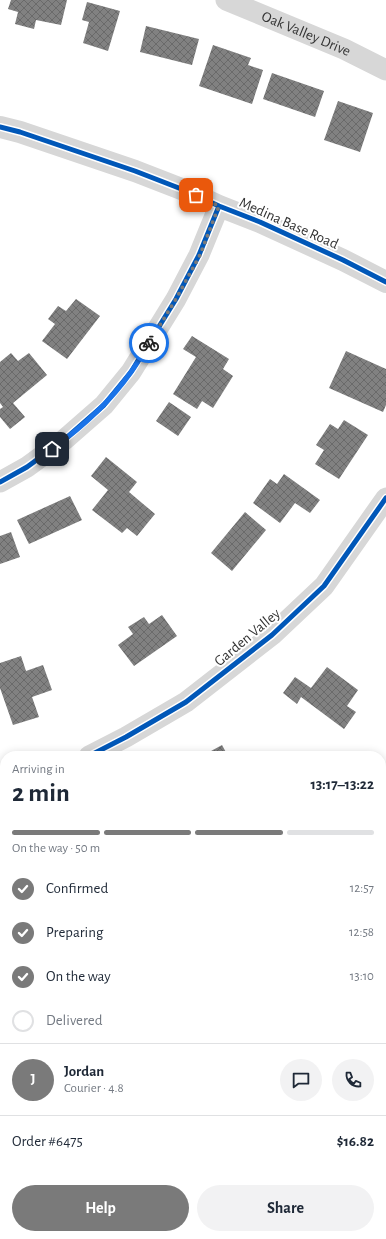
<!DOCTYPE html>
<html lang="en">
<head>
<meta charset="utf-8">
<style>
	body { margin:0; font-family:"Alegreya Sans",sans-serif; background:#f2f2f3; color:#1f2937; height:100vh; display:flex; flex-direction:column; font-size:15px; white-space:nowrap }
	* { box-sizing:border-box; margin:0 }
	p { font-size:13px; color:#747a83 }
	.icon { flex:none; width:22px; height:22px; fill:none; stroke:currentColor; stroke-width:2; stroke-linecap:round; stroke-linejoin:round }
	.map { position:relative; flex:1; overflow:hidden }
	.drawer { position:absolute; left:0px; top:751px; width:386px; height:488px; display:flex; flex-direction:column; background:#fff; border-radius:16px 16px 0 0; box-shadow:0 2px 10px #0003 }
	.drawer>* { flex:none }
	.pin { position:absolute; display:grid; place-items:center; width:34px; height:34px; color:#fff; margin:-17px; border-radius:8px; box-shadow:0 2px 6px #0006 }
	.courier { position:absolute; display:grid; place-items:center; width:40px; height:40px; margin:-20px; border:3px solid #1a73e8; border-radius:50%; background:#fff; color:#222; box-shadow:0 1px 5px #0007 }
	.overview em { font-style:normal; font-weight:700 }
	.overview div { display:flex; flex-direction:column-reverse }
	.overview { display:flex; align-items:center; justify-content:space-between; height:68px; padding:0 12px }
	h1 { font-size:26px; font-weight:700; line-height:30px }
	.bar { display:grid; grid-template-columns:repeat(4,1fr); gap:6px 4px; align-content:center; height:48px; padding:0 12px }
	.bar i { height:5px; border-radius:3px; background:#e0e1e3 }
	.bar .current { background:#7a7a7a }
	.bar p { grid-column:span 4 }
	.line { display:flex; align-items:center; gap:10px; padding:0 12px; border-top:1px solid #e0e1e3 }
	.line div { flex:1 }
	.round { display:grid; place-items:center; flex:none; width:42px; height:42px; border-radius:21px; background:#f2f2f3 }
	ol { padding:0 12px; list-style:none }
	li { display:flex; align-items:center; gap:12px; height:44px }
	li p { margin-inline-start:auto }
	li .icon { padding:4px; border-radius:50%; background:#7a7a7a; color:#fff; stroke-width:4 }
	li:last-child { color:#747a83 }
	li i { width:22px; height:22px; border:2px solid #e0e1e3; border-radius:50% }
	.cta { display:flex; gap:8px; margin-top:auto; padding:8px 12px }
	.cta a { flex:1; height:46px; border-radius:24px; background:#7a7a7a; color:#fff; font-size:16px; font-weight:700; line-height:46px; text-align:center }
	.cta a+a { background:#f2f2f3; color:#1f2937 }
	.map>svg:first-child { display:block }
	.building { fill:url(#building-cross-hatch) }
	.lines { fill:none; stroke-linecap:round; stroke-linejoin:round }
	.minor { stroke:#d7d7d7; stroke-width:21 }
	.tertiary { stroke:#d7d7d7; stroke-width:22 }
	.cycleway-casing { stroke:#fff; stroke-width:8 }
	.cycleway { stroke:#0057b8; stroke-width:5 }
	.done { stroke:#7a7a7a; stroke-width:4; stroke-dasharray:0 7.2 }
	.route { stroke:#1a73e8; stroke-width:5 }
	.labels { text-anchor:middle; stroke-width:4; stroke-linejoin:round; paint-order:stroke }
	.street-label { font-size:15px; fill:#333; stroke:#fff }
</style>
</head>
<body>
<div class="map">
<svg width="386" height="1239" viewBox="0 0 386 1239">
	<defs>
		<pattern id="building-cross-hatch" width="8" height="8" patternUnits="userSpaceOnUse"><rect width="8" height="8" fill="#818181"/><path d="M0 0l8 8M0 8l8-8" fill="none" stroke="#6a6a6a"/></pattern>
	</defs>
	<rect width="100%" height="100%" fill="#fff"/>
	<path class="building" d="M11,0H67L61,25L36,20L34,29L15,24L18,12L8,9Z
		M87,2L120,11L108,51L83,43L89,22L82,20Z
		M146,26L199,39L192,65L140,52Z
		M213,45L251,58L248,65L263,70L252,104L199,86Z
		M272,73L324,91L315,117L263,99Z
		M338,101L373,113L360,152L324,140Z
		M76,299L100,316L67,359L42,341L55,324L48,319L58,306L66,311Z
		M192,336L229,359L223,369L233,376L213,408L202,401L197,409L173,394L196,357L183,349Z
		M346,351L386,369V405L383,412L329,388Z
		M11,353L18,361L29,353L47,375L13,403L25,417L10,429L0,417V409L3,407L0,403V362Z
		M169,402L191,417L178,436L156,421Z
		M344,420L368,435L339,479L315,464L324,450L316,445L330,424L338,429Z
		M106,457L137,482L129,492L155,514L137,536L127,528L122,533L92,510L108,490L91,476Z
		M284,474L320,500L310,513L295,503L280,523L253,503L270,479L277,484Z
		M70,496L82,520L29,544L17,520Z
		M245,512L266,530L232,571L211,553Z
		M11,532L20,557L0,564V536Z
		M162,615L177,636L134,666L118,645L133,634L128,627L144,617L149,624Z
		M21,656L26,671L43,665L52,690L32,697L39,717L13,725L0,688V663Z
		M327,667L358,690L347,706L356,712L344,729L301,697L297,704L283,693L295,677L311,688Z
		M222,745L228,756H202Z
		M2,984L5,996V1012L0,1013V985Z
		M381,1013L386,1020V1047L381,1050Z
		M5,1138V1177L1,1178L0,1139Z
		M386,1139V1164L381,1155V1141Z
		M187,1234H232L234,1239H189Z
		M258,1234H303L291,1239H260Z"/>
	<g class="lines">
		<g class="minor">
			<path id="s1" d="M226,0L344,49L386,70"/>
			<path d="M0,482L27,467L64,440L104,405L131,372L176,299L199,255L219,206"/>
			<path d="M89,756L126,737L186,702L272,635L324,586L386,498"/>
			<path d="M0,793L5,791"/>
			<path d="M381,913L386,909"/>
			<path d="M0,1085L5,1083"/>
		</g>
		<path class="tertiary" d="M0,127L20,132L135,171L184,190L219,206L260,222L343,260L386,282"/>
		<defs>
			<path id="cycleway" d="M0,127L20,132L135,171L184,190L219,206L260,222L343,260L386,282
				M0,482L27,467L64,440L104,405L131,372L176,299L199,255L219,206
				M89,756L126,737L186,702L272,635L324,586L386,498"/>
		</defs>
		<use href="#cycleway" class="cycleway-casing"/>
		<use href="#cycleway" class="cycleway"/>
	</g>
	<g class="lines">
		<path class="done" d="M149,343L176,299L200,255L219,206L196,195"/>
		<path class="route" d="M52,449C81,428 110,402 131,372C138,363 143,353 149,343"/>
	</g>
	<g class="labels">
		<g class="street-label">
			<text dy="5" stroke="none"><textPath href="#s1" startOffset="87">Oak Valley Drive</textPath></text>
			<text transform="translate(289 223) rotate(24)" y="5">Medina Base Road</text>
			<text transform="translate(247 637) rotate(-40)" y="5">Garden Valley</text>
		</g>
	</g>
</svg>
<div class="pin" style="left:196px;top:195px;background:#ea580c"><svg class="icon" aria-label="bag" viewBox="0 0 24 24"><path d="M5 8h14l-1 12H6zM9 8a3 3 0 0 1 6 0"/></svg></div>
<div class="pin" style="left:52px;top:449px;background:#1f2937"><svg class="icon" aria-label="home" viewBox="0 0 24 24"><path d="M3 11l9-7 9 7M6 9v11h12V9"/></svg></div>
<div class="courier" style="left:149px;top:343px"><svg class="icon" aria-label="bike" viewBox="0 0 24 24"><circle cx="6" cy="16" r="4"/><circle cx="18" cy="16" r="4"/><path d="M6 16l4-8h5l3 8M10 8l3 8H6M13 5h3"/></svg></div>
<section class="drawer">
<div class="overview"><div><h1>2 min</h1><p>Arriving in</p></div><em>13:17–13:22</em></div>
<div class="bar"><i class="current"></i><i class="current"></i><i class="current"></i><i></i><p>On the way · 50 m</p></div>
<ol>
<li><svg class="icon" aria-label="check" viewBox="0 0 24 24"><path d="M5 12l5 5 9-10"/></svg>Confirmed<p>12:57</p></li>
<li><svg class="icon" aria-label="check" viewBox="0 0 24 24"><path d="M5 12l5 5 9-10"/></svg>Preparing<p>12:58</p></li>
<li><svg class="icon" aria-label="check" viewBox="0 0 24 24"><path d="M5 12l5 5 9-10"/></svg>On the way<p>13:10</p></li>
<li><i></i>Delivered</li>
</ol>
<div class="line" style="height:72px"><b class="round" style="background:#7a7a7a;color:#fff">J</b><div><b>Jordan</b><p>Courier · 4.8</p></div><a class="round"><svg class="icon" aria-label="chat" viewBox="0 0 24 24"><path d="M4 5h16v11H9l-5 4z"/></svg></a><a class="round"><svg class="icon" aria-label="phone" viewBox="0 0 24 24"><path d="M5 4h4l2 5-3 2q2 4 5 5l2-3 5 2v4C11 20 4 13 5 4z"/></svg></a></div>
<div class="line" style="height:52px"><div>Order #6475</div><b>$16.82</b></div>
<div class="cta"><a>Help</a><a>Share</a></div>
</section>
</div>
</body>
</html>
